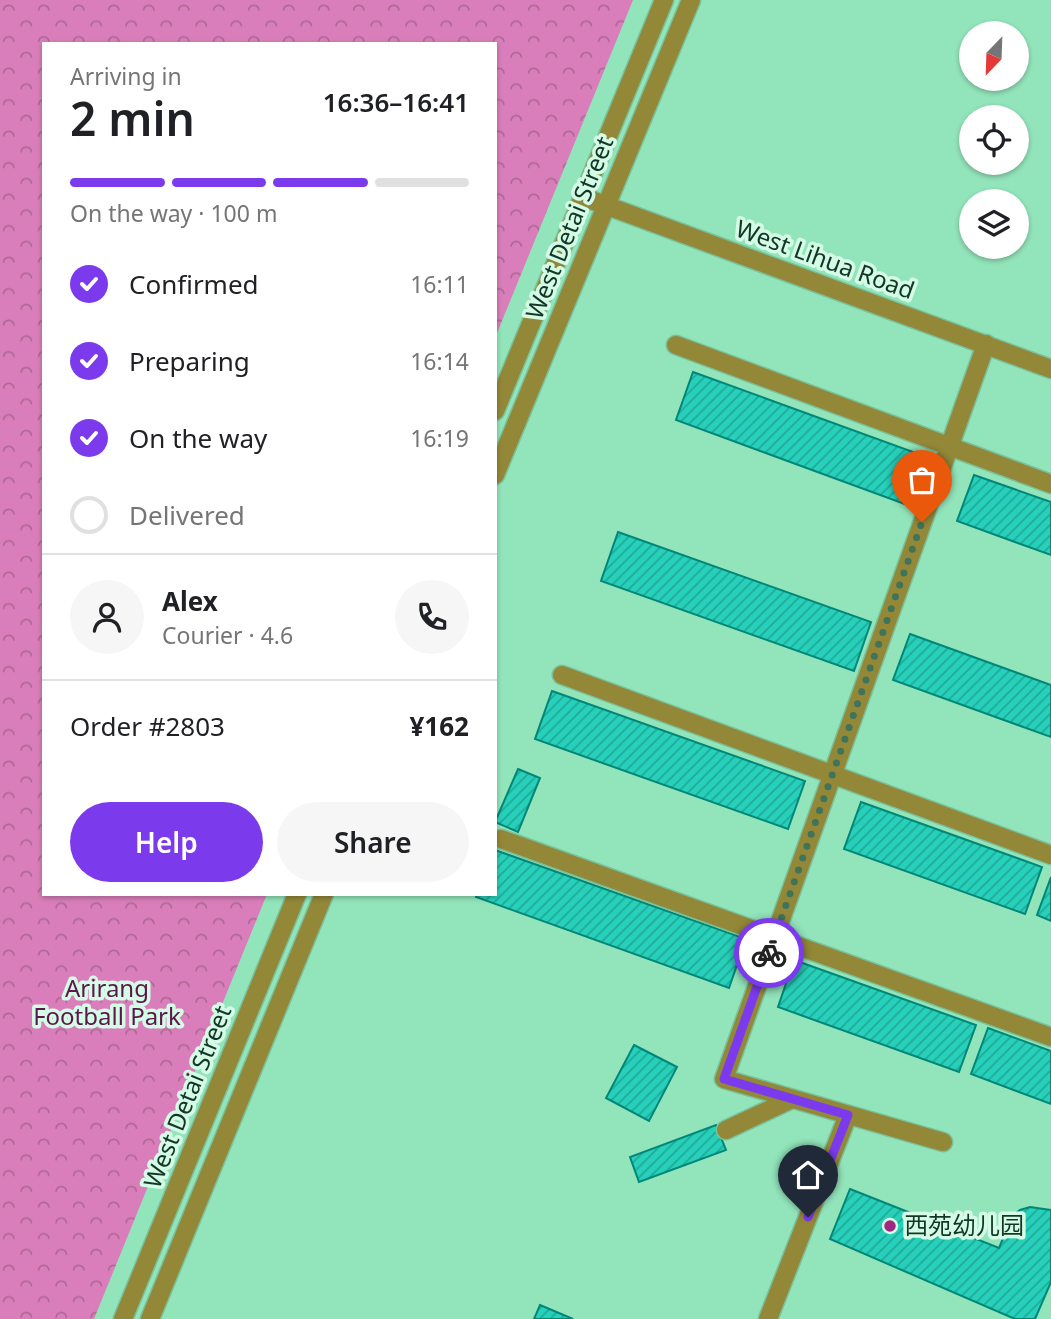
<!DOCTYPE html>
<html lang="en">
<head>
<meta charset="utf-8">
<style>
	body { margin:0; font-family:"Noto Sans","Noto Sans SC",sans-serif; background:#f6f6f6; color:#202124; height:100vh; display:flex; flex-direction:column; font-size:26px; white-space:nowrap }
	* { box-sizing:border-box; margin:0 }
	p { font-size:23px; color:#757577 }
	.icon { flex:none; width:38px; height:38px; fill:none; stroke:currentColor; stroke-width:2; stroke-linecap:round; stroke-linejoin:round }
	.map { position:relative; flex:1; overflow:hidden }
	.details { position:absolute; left:42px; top:42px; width:455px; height:854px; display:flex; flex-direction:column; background:#fff; border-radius:0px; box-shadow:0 2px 5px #0004 }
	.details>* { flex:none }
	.needle { width:46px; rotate:203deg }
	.controls { position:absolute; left:959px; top:21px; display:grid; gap:14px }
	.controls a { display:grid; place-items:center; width:70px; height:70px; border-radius:50%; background:#fff; box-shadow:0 2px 5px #0004; font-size:35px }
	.pin { position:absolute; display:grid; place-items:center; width:60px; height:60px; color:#fff; margin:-72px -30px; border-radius:50% 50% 50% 0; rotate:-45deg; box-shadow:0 0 7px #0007 }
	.pin .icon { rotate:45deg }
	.courier { position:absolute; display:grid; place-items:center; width:70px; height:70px; margin:-35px; border:5px solid #7c3aed; border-radius:50%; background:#fff; color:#222; box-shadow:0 2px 9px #0007 }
	.overview em { font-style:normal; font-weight:600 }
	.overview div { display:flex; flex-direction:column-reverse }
	.overview { display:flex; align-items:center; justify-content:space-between; height:119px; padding:0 28px }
	h1 { font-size:46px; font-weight:600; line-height:52px }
	.bar { display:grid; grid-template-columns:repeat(4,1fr); gap:10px 7px; align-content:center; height:84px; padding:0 28px }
	.bar i { height:9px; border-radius:5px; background:#e0e0e0 }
	.bar .selected { background:#7c3aed }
	.bar p { grid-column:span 4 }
	.line { display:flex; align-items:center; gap:18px; padding:0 28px; border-top:2px solid #e0e0e0 }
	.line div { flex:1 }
	.round { display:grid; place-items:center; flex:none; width:74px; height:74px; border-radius:37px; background:#f6f6f6 }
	ol { padding:0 28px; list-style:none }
	li { display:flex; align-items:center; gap:21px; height:77px }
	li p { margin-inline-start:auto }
	li .icon { padding:7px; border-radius:50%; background:#7c3aed; color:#fff; stroke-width:4 }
	li:last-child { color:#757577 }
	li i { width:38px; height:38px; border:4px solid #e0e0e0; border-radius:50% }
	.button { display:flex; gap:14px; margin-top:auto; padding:14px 28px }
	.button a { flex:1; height:80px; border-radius:42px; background:#7c3aed; color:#fff; font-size:28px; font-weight:600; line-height:80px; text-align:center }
	.button a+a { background:#f6f6f6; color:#202124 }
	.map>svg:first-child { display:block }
	.park { fill:url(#park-crowns) }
	.building { fill:url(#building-hatch); stroke:#018777; stroke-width:2 }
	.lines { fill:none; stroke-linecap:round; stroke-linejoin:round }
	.minor-casing { stroke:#79c19c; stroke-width:21 }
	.minor { stroke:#938838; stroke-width:18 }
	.done { stroke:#3f735a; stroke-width:7; stroke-dasharray:0 12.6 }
	.route { stroke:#7c3aed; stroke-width:9 }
	.poi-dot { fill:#a0277f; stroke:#d4fbe5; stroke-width:2.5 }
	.labels { text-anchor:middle; stroke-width:7; stroke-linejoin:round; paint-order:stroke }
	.street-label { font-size:24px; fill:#133626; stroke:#d4fbe5 }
	.park-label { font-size:24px; fill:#5d1649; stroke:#d4fbe5 }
	.poi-label { font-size:24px; fill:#133626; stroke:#d4fbe5; text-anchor:start }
</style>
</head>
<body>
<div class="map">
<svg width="1051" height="1319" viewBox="0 0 1051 1319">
	<defs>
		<pattern id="park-crowns" width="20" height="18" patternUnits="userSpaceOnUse" patternTransform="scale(1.75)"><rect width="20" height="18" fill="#d97eba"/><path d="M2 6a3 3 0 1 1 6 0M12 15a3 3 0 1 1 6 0" fill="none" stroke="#af6897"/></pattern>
		<pattern id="building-hatch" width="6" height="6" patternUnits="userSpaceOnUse" patternTransform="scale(1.75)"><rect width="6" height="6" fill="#27d0ba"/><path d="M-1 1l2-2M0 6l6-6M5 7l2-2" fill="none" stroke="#20aa97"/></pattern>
	</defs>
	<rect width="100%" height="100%" fill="#92e4ba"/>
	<path class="park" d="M0,0H633L495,338V44H44V894H267L94,1319H0Z"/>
	<path class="building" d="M693,372L927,457L910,506L676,420Z
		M974,475L1051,502V555L957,521Z
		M618,532L871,622L854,671L601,581Z
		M910,634L1051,685V737L893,680Z
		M552,691L805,781L788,829L535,739Z
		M518,769L540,778L518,832L495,822Z
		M861,802L1042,867L1025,914L844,849Z
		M495,850L746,939L729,988L476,897L477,894H495Z
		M1051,877V921L1037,915Z
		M794,960L976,1025L959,1072L778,1007Z
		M988,1028L1051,1051V1104L971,1074Z
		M634,1045L677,1067L649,1121L606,1098Z
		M716,1125L726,1150L639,1182L630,1157Z
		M850,1189L999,1248L1013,1215L1020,1210L1030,1207L1051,1210V1282L1035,1319H1015L830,1239Z
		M540,1305L573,1319H534Z"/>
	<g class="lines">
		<defs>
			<path id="minor" d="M583,197L1051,369
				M676,345L1051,484
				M495,411L664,0
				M495,475L691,0
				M562,675L1051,855
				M501,839L1051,1037
				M726,1130L792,1099
				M943,1142L724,1079L986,344
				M123,1319L297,894
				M150,1319L324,894
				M768,1319L848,1115"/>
		</defs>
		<use href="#minor" class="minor-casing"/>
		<use href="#minor" class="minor"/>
	</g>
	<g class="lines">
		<path class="done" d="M769,953L922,522"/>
		<path class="route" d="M769,953L724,1079L848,1115L808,1217"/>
	</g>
	<circle class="poi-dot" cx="890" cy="1226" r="7"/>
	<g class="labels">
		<g class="street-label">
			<text transform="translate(570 228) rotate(-68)" y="8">West Detai Street</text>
			<text transform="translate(825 260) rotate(20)" y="8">West Lihua Road</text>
			<text transform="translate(188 1097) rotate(-68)" y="8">West Detai Street</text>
		</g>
		<g class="park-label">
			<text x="107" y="997">Arirang<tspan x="107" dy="28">Football Park</tspan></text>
		</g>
		<g class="poi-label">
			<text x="904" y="1234">西苑幼儿园</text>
		</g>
	</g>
</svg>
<div class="controls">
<a><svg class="needle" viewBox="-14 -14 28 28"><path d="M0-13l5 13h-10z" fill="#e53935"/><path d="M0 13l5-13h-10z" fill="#757577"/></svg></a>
<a><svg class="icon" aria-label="locate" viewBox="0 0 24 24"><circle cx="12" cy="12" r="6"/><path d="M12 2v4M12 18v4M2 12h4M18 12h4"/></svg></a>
<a><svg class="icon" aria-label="layers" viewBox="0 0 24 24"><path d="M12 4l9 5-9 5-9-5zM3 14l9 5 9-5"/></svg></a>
</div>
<div class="pin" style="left:922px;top:522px;background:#ea580c"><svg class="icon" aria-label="bag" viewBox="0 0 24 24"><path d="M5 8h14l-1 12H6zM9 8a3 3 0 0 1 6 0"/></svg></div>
<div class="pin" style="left:808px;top:1217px;background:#1f2937"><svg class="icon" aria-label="home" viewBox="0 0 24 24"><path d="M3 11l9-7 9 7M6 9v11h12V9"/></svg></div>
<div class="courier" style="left:769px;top:953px"><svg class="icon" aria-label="bike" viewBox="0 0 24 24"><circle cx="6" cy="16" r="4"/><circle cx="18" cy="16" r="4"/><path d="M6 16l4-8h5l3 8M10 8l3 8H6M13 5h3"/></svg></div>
<section class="details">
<div class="overview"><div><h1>2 min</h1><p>Arriving in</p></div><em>16:36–16:41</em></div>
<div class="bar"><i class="selected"></i><i class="selected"></i><i class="selected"></i><i></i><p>On the way · 100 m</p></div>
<ol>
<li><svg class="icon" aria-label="check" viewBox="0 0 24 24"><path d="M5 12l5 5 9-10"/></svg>Confirmed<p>16:11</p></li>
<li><svg class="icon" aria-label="check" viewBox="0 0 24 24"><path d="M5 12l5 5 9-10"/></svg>Preparing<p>16:14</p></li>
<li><svg class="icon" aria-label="check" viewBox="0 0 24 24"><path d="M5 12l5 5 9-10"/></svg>On the way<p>16:19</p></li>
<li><i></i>Delivered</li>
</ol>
<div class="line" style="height:126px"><a class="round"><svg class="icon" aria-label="person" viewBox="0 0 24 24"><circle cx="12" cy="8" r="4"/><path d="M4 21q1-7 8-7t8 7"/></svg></a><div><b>Alex</b><p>Courier · 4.6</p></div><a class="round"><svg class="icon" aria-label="phone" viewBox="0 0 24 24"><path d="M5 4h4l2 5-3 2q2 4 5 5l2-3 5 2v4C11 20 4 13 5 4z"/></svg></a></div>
<div class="line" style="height:91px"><div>Order #2803</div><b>¥162</b></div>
<div class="button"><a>Help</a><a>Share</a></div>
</section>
</div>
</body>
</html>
